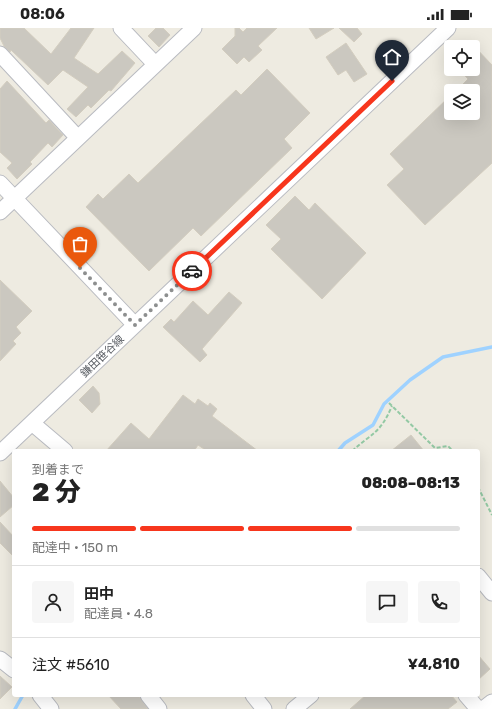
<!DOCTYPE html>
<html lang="ja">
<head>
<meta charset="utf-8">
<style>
	body { margin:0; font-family:Rubik,"Noto Sans JP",sans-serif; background:#f6f6f6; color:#222; height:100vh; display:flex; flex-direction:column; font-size:15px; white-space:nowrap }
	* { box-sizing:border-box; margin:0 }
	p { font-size:13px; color:#767676 }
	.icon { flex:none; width:22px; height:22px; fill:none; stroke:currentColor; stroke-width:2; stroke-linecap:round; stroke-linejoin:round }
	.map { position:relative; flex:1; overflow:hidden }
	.panel { position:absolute; left:12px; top:421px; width:468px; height:248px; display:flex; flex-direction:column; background:#fff; border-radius:4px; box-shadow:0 4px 16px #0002 }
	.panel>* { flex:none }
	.buttons { position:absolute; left:444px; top:12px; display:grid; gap:8px }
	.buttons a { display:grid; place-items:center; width:36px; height:36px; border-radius:4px; background:#fff; box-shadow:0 4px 16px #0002; font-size:20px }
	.pin { position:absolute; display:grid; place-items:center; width:34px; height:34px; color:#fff; margin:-41px -17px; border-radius:50% 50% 50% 0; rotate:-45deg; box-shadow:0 0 4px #0007 }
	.pin .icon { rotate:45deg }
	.courier { position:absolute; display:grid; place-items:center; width:40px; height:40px; margin:-20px; border:3px solid #f7361d; border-radius:50%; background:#fff; color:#222; box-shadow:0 1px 5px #0007 }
	.headline em { font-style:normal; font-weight:800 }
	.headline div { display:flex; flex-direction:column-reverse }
	.headline { display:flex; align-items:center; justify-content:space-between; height:68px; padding:0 20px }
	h1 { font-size:26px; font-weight:800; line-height:30px }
	.bar { display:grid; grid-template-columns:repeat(4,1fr); gap:6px 4px; align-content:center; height:48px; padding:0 20px }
	.bar i { height:5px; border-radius:3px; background:#e0e0e0 }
	.bar .selected { background:#f7361d }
	.bar p { grid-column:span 4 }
	.line { display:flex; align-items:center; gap:10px; padding:0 20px; border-top:1px solid #e0e0e0 }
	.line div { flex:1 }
	.round { display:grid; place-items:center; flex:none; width:42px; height:42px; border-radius:4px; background:#f6f6f6 }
	.status { display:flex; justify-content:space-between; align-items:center; height:28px; padding:0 20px; background:#fff; direction:ltr }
	.status svg { height:11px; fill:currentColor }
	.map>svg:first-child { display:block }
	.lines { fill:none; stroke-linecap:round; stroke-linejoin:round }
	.stream { stroke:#9fd2ff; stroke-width:3.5 }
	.building { fill:#cbc8c0; stroke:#d3cdbf }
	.minor-casing { stroke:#b9bbc1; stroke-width:17 }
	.path { stroke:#93c9a4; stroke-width:2; stroke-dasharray:4 2; stroke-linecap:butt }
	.minor { stroke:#fff; stroke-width:15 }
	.done { stroke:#8d8f8f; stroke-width:4; stroke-dasharray:0 7.2 }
	.route { stroke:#f7361d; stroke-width:5 }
	.labels { text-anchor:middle; stroke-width:3; stroke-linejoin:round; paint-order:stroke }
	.street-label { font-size:11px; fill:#595d63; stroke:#fff }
</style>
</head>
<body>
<div class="status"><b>08:06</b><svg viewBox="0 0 49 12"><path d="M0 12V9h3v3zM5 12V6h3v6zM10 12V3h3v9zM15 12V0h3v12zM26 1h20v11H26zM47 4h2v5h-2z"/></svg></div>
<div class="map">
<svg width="492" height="681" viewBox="0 0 492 681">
	<rect width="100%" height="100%" fill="#eeebe1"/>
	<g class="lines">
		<path class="stream" d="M338,423L345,415L373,397L384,376L410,352L443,329L492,319
			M15,681L23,667"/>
	</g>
	<path class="building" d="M0,0H24L51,26L71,0H94L74,30L98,46L122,23L135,35L111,63L109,62L91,80L88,77L76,89L67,81L88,59L63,42L48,57L11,22L10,24L4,18L0,10Z
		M156,0H163L170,7L159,19L148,8Z
		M235,0H239L243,4L247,0H277L258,18L262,22L249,34L244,29L237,36L222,21L235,8Z
		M309,0H334L316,11Z
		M339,0H357L362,6L354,14Z
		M346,15L367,46L354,54L346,42L338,47L326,29Z
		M473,17L492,37V135L425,197L387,157L404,141L390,126L451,67V85H473V63H456L468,51L459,41H473Z
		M267,41L310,85L284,111L292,120L201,208L193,200L149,243L86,179L98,166L103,171L129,146L138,155L236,62L241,67Z
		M7,53L46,95L49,92L63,107L52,119L48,115L30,134L32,136L17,151L7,140L12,135L0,124V61Z
		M295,168L309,182L315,175L366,225L322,271L271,221L281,211L266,197Z
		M0,252L32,283L16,299L21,305L13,313L16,316L0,333Z
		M229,264L242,275L202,321L207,327L200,334L163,299L171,291L174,294L193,273L208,287Z
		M93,358L99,365L100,376L92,385L79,372Z
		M183,367L195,376L198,371L208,378L210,375L217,381L212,388L258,423H207L198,417L194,423H106L131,395L149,411Z
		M411,407L424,423H391Z
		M0,453L14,470V477L0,489Z
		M0,494L14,509V529L0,515Z
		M478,627L490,641L478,652Z
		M0,648L12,659L0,671Z
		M108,667H138L148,681H121Z
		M366,667H451L457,674L448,681H350Z"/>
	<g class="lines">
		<defs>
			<path id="minor" d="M121,0L155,36
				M0,26L78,110
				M0,155L135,297
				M0,184L194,0
				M32,395L65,423
				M0,425L448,0
				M478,548L492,565
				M0,631L14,642
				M40,667L51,681
				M148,667L159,681
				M253,667L264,681
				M466,667L478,681
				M294,681L311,667
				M483,681L492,674"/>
		</defs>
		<use href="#minor" class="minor-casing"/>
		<path class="path" d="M389,375L435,420L448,418L453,423
			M352,423C372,405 380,406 392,378
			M478,459L492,487"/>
		<use href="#minor" class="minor"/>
	</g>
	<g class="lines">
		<path class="done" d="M80,240L135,297L192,243"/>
		<path class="route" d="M192,243L392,53"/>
	</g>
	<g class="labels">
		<g class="street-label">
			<text transform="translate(102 328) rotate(-44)" y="4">鎌田笹谷線</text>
		</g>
	</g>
</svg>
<div class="buttons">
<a><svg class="icon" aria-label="locate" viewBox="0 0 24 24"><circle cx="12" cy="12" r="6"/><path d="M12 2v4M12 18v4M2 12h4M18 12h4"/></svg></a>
<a><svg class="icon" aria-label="layers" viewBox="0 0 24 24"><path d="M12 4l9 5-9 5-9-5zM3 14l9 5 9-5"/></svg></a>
</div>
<div class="pin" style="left:80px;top:240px;background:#ea580c"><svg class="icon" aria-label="bag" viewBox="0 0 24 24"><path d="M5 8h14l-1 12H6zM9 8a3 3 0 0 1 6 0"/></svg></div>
<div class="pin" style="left:392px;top:53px;background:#1f2937"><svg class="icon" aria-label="home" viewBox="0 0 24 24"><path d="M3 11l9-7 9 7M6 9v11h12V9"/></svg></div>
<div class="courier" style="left:192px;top:243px"><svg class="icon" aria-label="car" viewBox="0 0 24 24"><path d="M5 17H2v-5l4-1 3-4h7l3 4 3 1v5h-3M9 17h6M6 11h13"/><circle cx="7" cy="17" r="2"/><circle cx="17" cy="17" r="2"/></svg></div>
<section class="panel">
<div class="headline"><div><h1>2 分</h1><p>到着まで</p></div><em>08:08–08:13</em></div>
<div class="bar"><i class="selected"></i><i class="selected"></i><i class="selected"></i><i></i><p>配達中 · 150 m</p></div>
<div class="line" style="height:72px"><a class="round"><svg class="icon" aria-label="person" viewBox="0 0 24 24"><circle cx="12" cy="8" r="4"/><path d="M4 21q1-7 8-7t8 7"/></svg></a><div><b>田中</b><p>配達員 · 4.8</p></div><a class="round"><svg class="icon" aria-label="chat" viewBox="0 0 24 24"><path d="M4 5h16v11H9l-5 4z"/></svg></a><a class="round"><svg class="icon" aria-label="phone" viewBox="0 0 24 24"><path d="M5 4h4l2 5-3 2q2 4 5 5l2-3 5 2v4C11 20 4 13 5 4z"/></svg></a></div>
<div class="line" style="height:52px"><div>注文 #5610</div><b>¥4,810</b></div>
</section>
</div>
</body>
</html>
